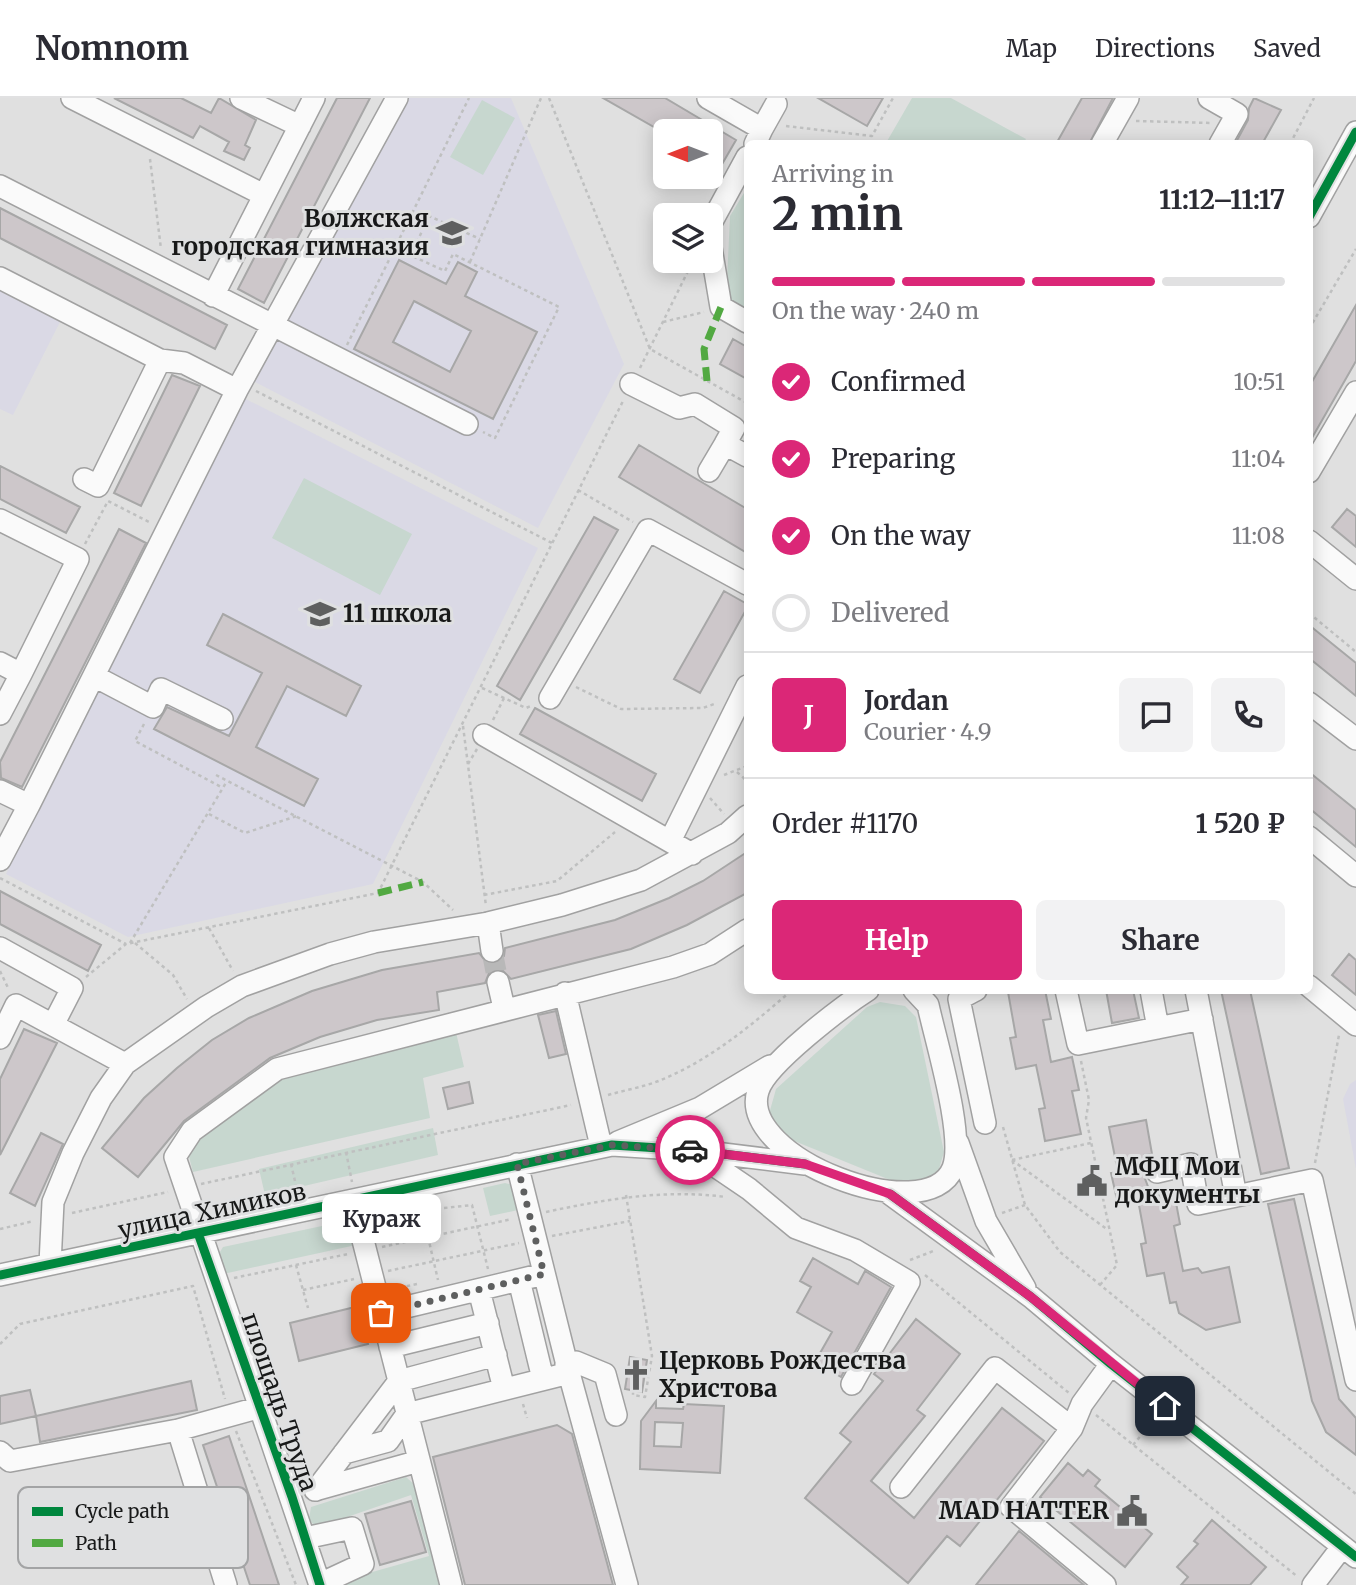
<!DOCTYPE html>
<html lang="en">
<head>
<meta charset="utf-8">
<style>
	body { margin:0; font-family:Merriweather,serif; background:#f2f2f3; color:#2b2b33; height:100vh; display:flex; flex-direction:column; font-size:26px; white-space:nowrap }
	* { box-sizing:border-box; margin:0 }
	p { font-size:23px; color:#7c7c81 }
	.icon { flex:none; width:38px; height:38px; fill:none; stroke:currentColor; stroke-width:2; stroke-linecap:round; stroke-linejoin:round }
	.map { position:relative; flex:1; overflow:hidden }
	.details { position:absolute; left:744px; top:42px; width:569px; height:854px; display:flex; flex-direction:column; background:#fff; border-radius:10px; box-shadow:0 4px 18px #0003 }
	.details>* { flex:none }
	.needle { width:46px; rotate:270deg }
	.controls { position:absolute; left:653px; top:21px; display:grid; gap:14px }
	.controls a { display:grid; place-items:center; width:70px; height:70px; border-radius:10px; background:#fff; box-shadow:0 4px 18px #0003; font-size:35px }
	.pin { position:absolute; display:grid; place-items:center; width:60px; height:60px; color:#fff; margin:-30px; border-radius:14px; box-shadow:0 4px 10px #0006 }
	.courier { position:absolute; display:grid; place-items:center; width:70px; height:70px; margin:-35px; border:5px solid #db2777; border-radius:50%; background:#fff; color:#222; box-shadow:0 2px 9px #0007 }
	.bubble { position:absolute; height:49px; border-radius:10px; background:#fff; box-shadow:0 4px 18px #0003; font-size:23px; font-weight:700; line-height:49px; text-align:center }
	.headline em { font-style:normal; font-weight:700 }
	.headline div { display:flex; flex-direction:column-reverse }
	.headline { display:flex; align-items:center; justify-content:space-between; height:119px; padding:0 28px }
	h1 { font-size:46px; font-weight:700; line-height:52px }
	.bar { display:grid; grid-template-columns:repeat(4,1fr); gap:10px 7px; align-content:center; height:84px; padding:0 28px }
	.bar i { height:9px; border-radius:5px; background:#e1e1e2 }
	.bar .selected { background:#db2777 }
	.bar p { grid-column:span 4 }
	.line { display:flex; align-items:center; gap:18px; padding:0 28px; border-top:2px solid #e1e1e2 }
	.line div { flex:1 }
	.round { display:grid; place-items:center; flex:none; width:74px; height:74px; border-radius:10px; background:#f2f2f3 }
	ol { padding:0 28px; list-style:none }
	li { display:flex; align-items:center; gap:21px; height:77px }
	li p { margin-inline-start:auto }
	li .icon { padding:7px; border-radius:50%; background:#db2777; color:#fff; stroke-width:4 }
	li:last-child { color:#7c7c81 }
	li i { width:38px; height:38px; border:4px solid #e1e1e2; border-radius:50% }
	.action { display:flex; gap:14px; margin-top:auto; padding:14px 28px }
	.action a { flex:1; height:80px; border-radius:10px; background:#db2777; color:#fff; font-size:28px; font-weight:700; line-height:80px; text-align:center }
	.action a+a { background:#f2f2f3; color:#2b2b33 }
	header { display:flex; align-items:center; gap:42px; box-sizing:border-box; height:98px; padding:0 35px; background:#fff; border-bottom:2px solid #e1e1e2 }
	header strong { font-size:33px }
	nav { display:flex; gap:38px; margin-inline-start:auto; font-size:24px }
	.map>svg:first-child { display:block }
	.education { fill:#dad9e5 }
	.green { fill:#c7d7cf }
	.building { fill:#cdc7ca; stroke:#a7a7a7; stroke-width:2; fill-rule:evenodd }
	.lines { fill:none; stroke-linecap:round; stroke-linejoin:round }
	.minor-tunnel { stroke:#b8b8b8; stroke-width:21; stroke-dasharray:21 10; stroke-linecap:butt }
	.minor-casing { stroke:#a1a1a1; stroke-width:24 }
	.path { stroke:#bfc0c0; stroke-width:2.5; stroke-dasharray:3.5 3.5; stroke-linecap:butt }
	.minor { stroke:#fafafa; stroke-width:21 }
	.quiet { stroke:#52a942; stroke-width:7; stroke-dasharray:14 7; stroke-linecap:butt }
	.cycleway-casing { stroke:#dfe0e1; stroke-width:13 }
	.cycleway { stroke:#00873e; stroke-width:9 }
	.done { stroke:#5e5f5f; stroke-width:7; stroke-dasharray:0 12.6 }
	.route { stroke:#db2777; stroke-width:9 }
	.labels { text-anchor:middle; stroke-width:6; stroke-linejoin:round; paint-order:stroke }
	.poi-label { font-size:24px; font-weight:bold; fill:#181919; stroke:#dfe0e1; text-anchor:start }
	.street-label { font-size:24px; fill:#181919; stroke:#dfe0e1 }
	.key { fill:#dfe0e1; stroke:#a3a4a5; stroke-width:2 }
	.key-label { font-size:19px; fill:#181919 }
</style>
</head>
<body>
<header>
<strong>Nomnom</strong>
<nav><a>Map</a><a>Directions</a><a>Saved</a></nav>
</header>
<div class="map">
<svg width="1356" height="1487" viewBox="0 0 1356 1487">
	<rect width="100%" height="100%" fill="#e0e0e0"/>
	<path class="education" d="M407,0H511L624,266L538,430L255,284Z
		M0,191L61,222L13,317L0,311Z
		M242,299L538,450L373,786L128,839L6,776Z
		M1356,982V1071L1343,1001L1350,986Z"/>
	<path class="green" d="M912,0H951L1026,41L1023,46L886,45Z
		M482,2L515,20L483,77L450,59Z
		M747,90V216L726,204L730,118Z
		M304,380L412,436L380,497L272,440Z
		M880,904L905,908L916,919L944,1054L939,1071L932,1079L900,1086L782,1038L769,1016L776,991L867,909Z
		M455,930L464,969L423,980L430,1020L193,1074L187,1051L195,1038L281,976Z
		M433,1030L438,1057L265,1097L259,1071Z
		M505,1085L513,1087L518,1112L490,1118L483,1090Z
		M350,1122L356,1147L223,1176L217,1159L223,1149Z
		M406,1379L415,1387L441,1487H338L344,1482L429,1458L411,1397L324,1427L313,1426L309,1421L311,1409Z"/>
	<path class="building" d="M114,0H181L211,15L219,0L256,22L245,47L250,50L244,62L224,53L229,44L200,28L193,40Z
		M337,0H370L264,205L238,191Z
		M603,0H665L736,42L721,68L710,62V33H661Z
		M818,0H883L867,28Z
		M1082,0H1113L1089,46H1056Z
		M1254,0L1281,12L1262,46H1235L1248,22L1249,10Z
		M0,110L227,227L215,251L0,140Z
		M399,162L446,186L458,164L477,174L465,198L537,234L493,321L354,251ZM414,203L471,233L450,274L393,244Z
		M1356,207V263L1309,345V289Z
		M733,241L747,249V281L720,266Z
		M172,277L200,288L141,408L114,395Z
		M639,347L747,411V455L619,379Z
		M0,368L80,409L66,435L0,401Z
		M1347,411L1356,418V449L1332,429Z
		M594,419L618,432L520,602L497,588Z
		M119,431L146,445L22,689L1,680L0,664Z
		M724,493L747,506V510L700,595L674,581Z
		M223,516L361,588L346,618L287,588L256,649L318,681L304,708L154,631L167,609L229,638L262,575L207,547Z
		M1309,527L1356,565V598L1309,560Z
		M535,610L656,676L642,703L520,636Z
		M1309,674L1356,712V749L1309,710Z
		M747,754V795L687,827L631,851L511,881L502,872L494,871L489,875L485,885L437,894L439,912L377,922L320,939L270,960L184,1023L138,1079L102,1050L144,1000L177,970L212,942L249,920L312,893L382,872L479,855L487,865L495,866L504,858L505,850L615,822L669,800L703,783Z
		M0,793L101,847L88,873L0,826Z
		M1349,856L1356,862V897L1332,877Z
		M1045,892L1051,921L1043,922L1051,964L1072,959L1079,992L1072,993L1081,1036L1045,1043L1039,1011L1045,1010L1036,967L1016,971L1010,940L1016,939L1008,894Z
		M1106,892H1133L1139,920L1112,925Z
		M1221,892H1250L1289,1070L1261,1076Z
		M556,913L566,956L549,960L538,917Z
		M24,931L57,945L0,1057V981Z
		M469,984L473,1005L448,1011L443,990Z
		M1146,1022L1152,1056L1144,1057V1078L1152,1099L1174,1094L1180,1126L1174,1128L1183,1173L1198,1170L1202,1175L1229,1169L1240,1224L1206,1232L1179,1215L1176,1204L1170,1205L1164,1175L1147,1178L1141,1146L1146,1145L1138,1102L1118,1106L1111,1075L1118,1074L1109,1029Z
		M41,1035L63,1046L35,1108L10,1095Z
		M1294,1101L1339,1301L1356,1320V1357L1326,1334L1312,1303L1268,1106Z
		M813,1160L858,1186L865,1173L891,1189L841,1279L815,1264L832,1234L797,1214L811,1189L800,1183Z
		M359,1208L368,1246L299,1263L290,1225Z
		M916,1221L960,1256L917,1312L925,1318L871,1383L914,1420L1002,1310L1044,1343L960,1448L947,1438L908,1485L805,1400L851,1344L840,1335L883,1283L874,1276Z
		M630,1259L647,1262L642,1294L625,1291Z
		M191,1283L197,1312L40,1344L36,1318Z
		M30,1292L36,1318L0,1326V1298Z
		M656,1303V1310L683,1311L684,1306L724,1308L720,1375L640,1371L641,1323ZM655,1324L683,1325L681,1349L654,1348Z
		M557,1327L572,1336L613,1487H465L433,1359Z
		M229,1338L279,1487H250L203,1347Z
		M1068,1365L1083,1378L1088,1372L1100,1382L1095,1388L1126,1414L1132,1406L1146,1418L1140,1426L1152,1436L1125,1469L1040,1399Z
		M411,1403L426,1454L380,1467L365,1416Z
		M1212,1422L1266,1469L1250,1487H1181L1188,1479L1177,1469L1198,1446L1194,1443Z
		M1019,1433L1084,1487H976Z"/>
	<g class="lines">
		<path class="minor-tunnel" d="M492,853L498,884"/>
		<defs>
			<path id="minor" d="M72,0L264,97
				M241,0L300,28
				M708,0L762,31L755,46
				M1209,0L1237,16L1220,46
				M762,31L776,6
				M1102,46L1128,0
				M0,88L467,326
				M1309,119L1356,34
				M710,127L747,59
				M710,144L721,209L747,224
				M0,180L160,262L184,265L237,292
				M213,198L314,0
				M631,286L679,310L695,306L734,330L725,346L747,358
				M709,373L725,346
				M1309,374L1356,294
				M84,381L98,388L160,262
				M0,422L78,461L21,576
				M1309,443L1356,481
				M0,565L21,576L0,616
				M94,578L153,609L161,591L222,621
				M550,600L648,432L747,486
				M1309,605L1356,641
				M484,637L692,756
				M0,693L29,707L237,292L397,0
				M1309,739L1356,778
				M670,743L747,588
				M0,762L29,707
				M488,825L492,853
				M0,850L72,890L53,927
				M498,884L504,910
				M1309,888L1356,927
				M868,892C843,908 766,966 758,993C737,1060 928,1133 953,1070C965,1038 936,944 928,907L914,892
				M976,892L959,901L985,1025
				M1066,892L1078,946L1202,921
				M1151,892L1158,930
				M1196,892L1236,1098
				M565,895L601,1048
				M0,940L16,907L125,966
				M618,1044L700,1010L770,968
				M958,1045L986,1123L1025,1190
				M696,1055L749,1091L796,1130L855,1152L909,1184L852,1286
				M517,1066L569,1275L627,1487
				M1157,1074L1191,1066L1198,1106L1312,1082L1356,1282
				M890,1096L1031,1199L1111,1266L1356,1459
				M353,1103L451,1487
				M50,1166L53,1104L73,1055L101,1000L125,966L206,909L242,888L330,856L374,844L488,825L562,807L641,782L728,735L747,718
				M0,1177L612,1047L691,1052L805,1066
				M519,1182L543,1281
				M479,1192L504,1291
				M381,1215L544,1176
				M390,1249L488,1225
				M566,1266L576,1264L605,1276L616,1317
				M178,1332L226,1487
				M0,1354L10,1363L178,1332L261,1309
				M344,1355L388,1343L407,1316L569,1275
				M901,1389L995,1270L1072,1330
				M315,1392L419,1363
				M316,1392L399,1283L496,1257
				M305,1440L352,1430L363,1466L320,1486
				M320,1487L175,1059L192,1033L277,971L673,869L710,856L747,832
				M1105,1487L1011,1409L1072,1330L1082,1306L1111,1266
				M1313,1487L1342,1449"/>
		</defs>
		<use href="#minor" class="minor-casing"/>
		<path class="path" d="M549,0L650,251L747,305
			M1136,23L1213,25
			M786,28L872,38L893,0
			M1290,46L1314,0
			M150,61L161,151
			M388,147L445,173L453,156L559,209L495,340L483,334
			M411,157L429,118L480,141
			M470,164L541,0
			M663,224L704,214
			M1309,231L1356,151
			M347,247L469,0
			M640,270L693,163
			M256,293L552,445
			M578,392L633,424
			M85,446L108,403L151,425
			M1309,515L1356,554
			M576,589L621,611L703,610L717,605
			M482,590L526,610L533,607
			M493,622L504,600
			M144,626L135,643L223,690
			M463,628L486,808
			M468,666L477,651
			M737,674L747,683
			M216,677L423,784L453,812
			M724,677L747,668
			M710,700L724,716
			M209,716L245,735L297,718
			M0,780L126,846
			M484,797L557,783L615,734
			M209,830L233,873
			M130,845L227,683
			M135,845L173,877L187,901
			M0,873L9,892
			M86,879L126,846L378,795L624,301
			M1081,963L1089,1002L1086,1020L1117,1167L1100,1187
			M608,997C625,992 644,989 661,982C710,962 752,927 792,892
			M1003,1029L1025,1107L1060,1154L1356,1396
			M346,1054L352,1084
			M1012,1062L1108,1132
			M1012,1062L1091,1045
			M1315,1065L1339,937
			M291,1066L298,1096
			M201,1086L571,1007
			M626,1097L652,1258L645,1299L633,1297V1293
			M444,1110L472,1107L488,1171
			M546,1114C607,1101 664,1091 726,1099
			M72,1115L168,1094
			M1002,1115L1025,1107
			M0,1131L34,1123
			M552,1138L630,1123
			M428,1139L438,1182
			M382,1149L512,1121
			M910,1162L936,1152
			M296,1167L308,1210
			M388,1173L519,1145
			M925,1177L1069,1295
			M234,1180L348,1156
			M393,1191L417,1186
			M303,1192L354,1181
			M0,1246L20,1226L193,1188L225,1301
			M523,1306L527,1320
			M1096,1317L1298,1479
			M236,1333L296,1487
			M1133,1347L1153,1323"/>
		<use href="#minor" class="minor"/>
		<path class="quiet" d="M707,283L704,251L721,209
			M378,795L423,784"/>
		<defs>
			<path id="cycleway" d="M1309,119L1356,34
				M890,1096L1031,1199L1111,1266L1356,1459
				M198,1135L292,1399L320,1487
				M0,1177L612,1047L691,1052L805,1066"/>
		</defs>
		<use href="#cycleway" class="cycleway-casing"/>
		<use href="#cycleway" class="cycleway"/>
	</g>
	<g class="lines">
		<path class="done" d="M381,1215L544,1176L517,1066L612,1047L690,1052"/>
		<path class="route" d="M690,1052L805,1066L890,1096L1031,1199L1165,1308"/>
	</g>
	<defs>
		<symbol id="school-bare" viewBox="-9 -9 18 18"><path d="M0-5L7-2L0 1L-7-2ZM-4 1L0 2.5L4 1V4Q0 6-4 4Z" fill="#5e5f5f" stroke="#dfe0e1" stroke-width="2.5" paint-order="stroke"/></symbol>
		<symbol id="civic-bare" viewBox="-9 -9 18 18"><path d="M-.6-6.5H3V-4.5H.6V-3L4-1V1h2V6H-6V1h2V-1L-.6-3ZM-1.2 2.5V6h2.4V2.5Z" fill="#5e5f5f" stroke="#dfe0e1" stroke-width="2.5" paint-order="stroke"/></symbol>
		<symbol id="church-bare" viewBox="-9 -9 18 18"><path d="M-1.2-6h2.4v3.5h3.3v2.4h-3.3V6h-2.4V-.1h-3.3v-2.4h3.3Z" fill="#5e5f5f" stroke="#dfe0e1" stroke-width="2.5" paint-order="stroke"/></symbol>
	</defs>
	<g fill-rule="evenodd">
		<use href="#school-bare" x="430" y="113" width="44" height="44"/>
		<use href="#school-bare" x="298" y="494" width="44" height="44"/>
		<use href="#civic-bare" x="1070" y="1061" width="44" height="44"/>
		<use href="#church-bare" x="614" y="1255" width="44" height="44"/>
		<use href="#civic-bare" x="1110" y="1391" width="44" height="44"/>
	</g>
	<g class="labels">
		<g class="poi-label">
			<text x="429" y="129" text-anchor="end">Волжская<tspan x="429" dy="28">городская гимназия</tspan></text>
			<text x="343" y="524">11 школа</text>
			<text x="1115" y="1077">МФЦ Мои<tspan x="1115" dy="28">документы</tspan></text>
			<text x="659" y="1271">Церковь Рождества<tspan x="659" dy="28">Христова</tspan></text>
			<text x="1109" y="1421" text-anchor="end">MAD HATTER</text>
		</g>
		<g class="street-label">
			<text transform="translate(212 1113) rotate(-12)" y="8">улица Химиков</text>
			<text transform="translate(279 1304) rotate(71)" y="8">площадь Труда</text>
		</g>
	</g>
	<rect x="18" y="1389" width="230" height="81" rx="10" class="key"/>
	<rect x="32" y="1409" width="31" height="9" fill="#00873e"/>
	<rect x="32" y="1441" width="31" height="8" fill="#52a942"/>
	<g class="key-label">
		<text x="75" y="1420">Cycle path</text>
		<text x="75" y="1452">Path</text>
	</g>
</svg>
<div class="controls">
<a><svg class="needle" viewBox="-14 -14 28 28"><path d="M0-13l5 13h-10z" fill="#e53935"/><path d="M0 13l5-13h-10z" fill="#7c7c81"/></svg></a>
<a><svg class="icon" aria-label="layers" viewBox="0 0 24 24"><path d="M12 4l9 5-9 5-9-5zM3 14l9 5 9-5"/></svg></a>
</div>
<div class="pin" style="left:381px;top:1215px;background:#ea580c"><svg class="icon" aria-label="bag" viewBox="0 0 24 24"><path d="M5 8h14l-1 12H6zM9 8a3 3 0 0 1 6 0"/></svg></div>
<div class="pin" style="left:1165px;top:1308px;background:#1f2937"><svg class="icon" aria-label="home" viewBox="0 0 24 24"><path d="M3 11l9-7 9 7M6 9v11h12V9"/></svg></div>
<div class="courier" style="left:690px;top:1052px"><svg class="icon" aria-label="car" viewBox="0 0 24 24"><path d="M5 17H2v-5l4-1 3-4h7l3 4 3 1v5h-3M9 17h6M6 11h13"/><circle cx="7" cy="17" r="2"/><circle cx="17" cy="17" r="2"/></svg></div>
<div class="bubble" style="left:322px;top:1096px;width:119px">Кураж</div>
<section class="details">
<div class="headline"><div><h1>2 min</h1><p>Arriving in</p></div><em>11:12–11:17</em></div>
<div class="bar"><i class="selected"></i><i class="selected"></i><i class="selected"></i><i></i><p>On the way · 240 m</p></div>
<ol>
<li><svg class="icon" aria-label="check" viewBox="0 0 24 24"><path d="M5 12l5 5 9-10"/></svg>Confirmed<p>10:51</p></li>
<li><svg class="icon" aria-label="check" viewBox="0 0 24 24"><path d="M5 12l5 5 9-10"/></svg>Preparing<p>11:04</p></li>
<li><svg class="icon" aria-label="check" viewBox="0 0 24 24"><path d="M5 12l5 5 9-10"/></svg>On the way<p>11:08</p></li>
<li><i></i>Delivered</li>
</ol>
<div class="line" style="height:126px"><b class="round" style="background:#db2777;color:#fff">J</b><div><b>Jordan</b><p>Courier · 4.9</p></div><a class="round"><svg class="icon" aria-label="chat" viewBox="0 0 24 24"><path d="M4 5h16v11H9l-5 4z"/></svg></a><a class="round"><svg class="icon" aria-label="phone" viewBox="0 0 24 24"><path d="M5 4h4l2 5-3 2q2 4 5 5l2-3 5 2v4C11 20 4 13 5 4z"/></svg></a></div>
<div class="line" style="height:91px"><div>Order #1170</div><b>1 520 ₽</b></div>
<div class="action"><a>Help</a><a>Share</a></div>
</section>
</div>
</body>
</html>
